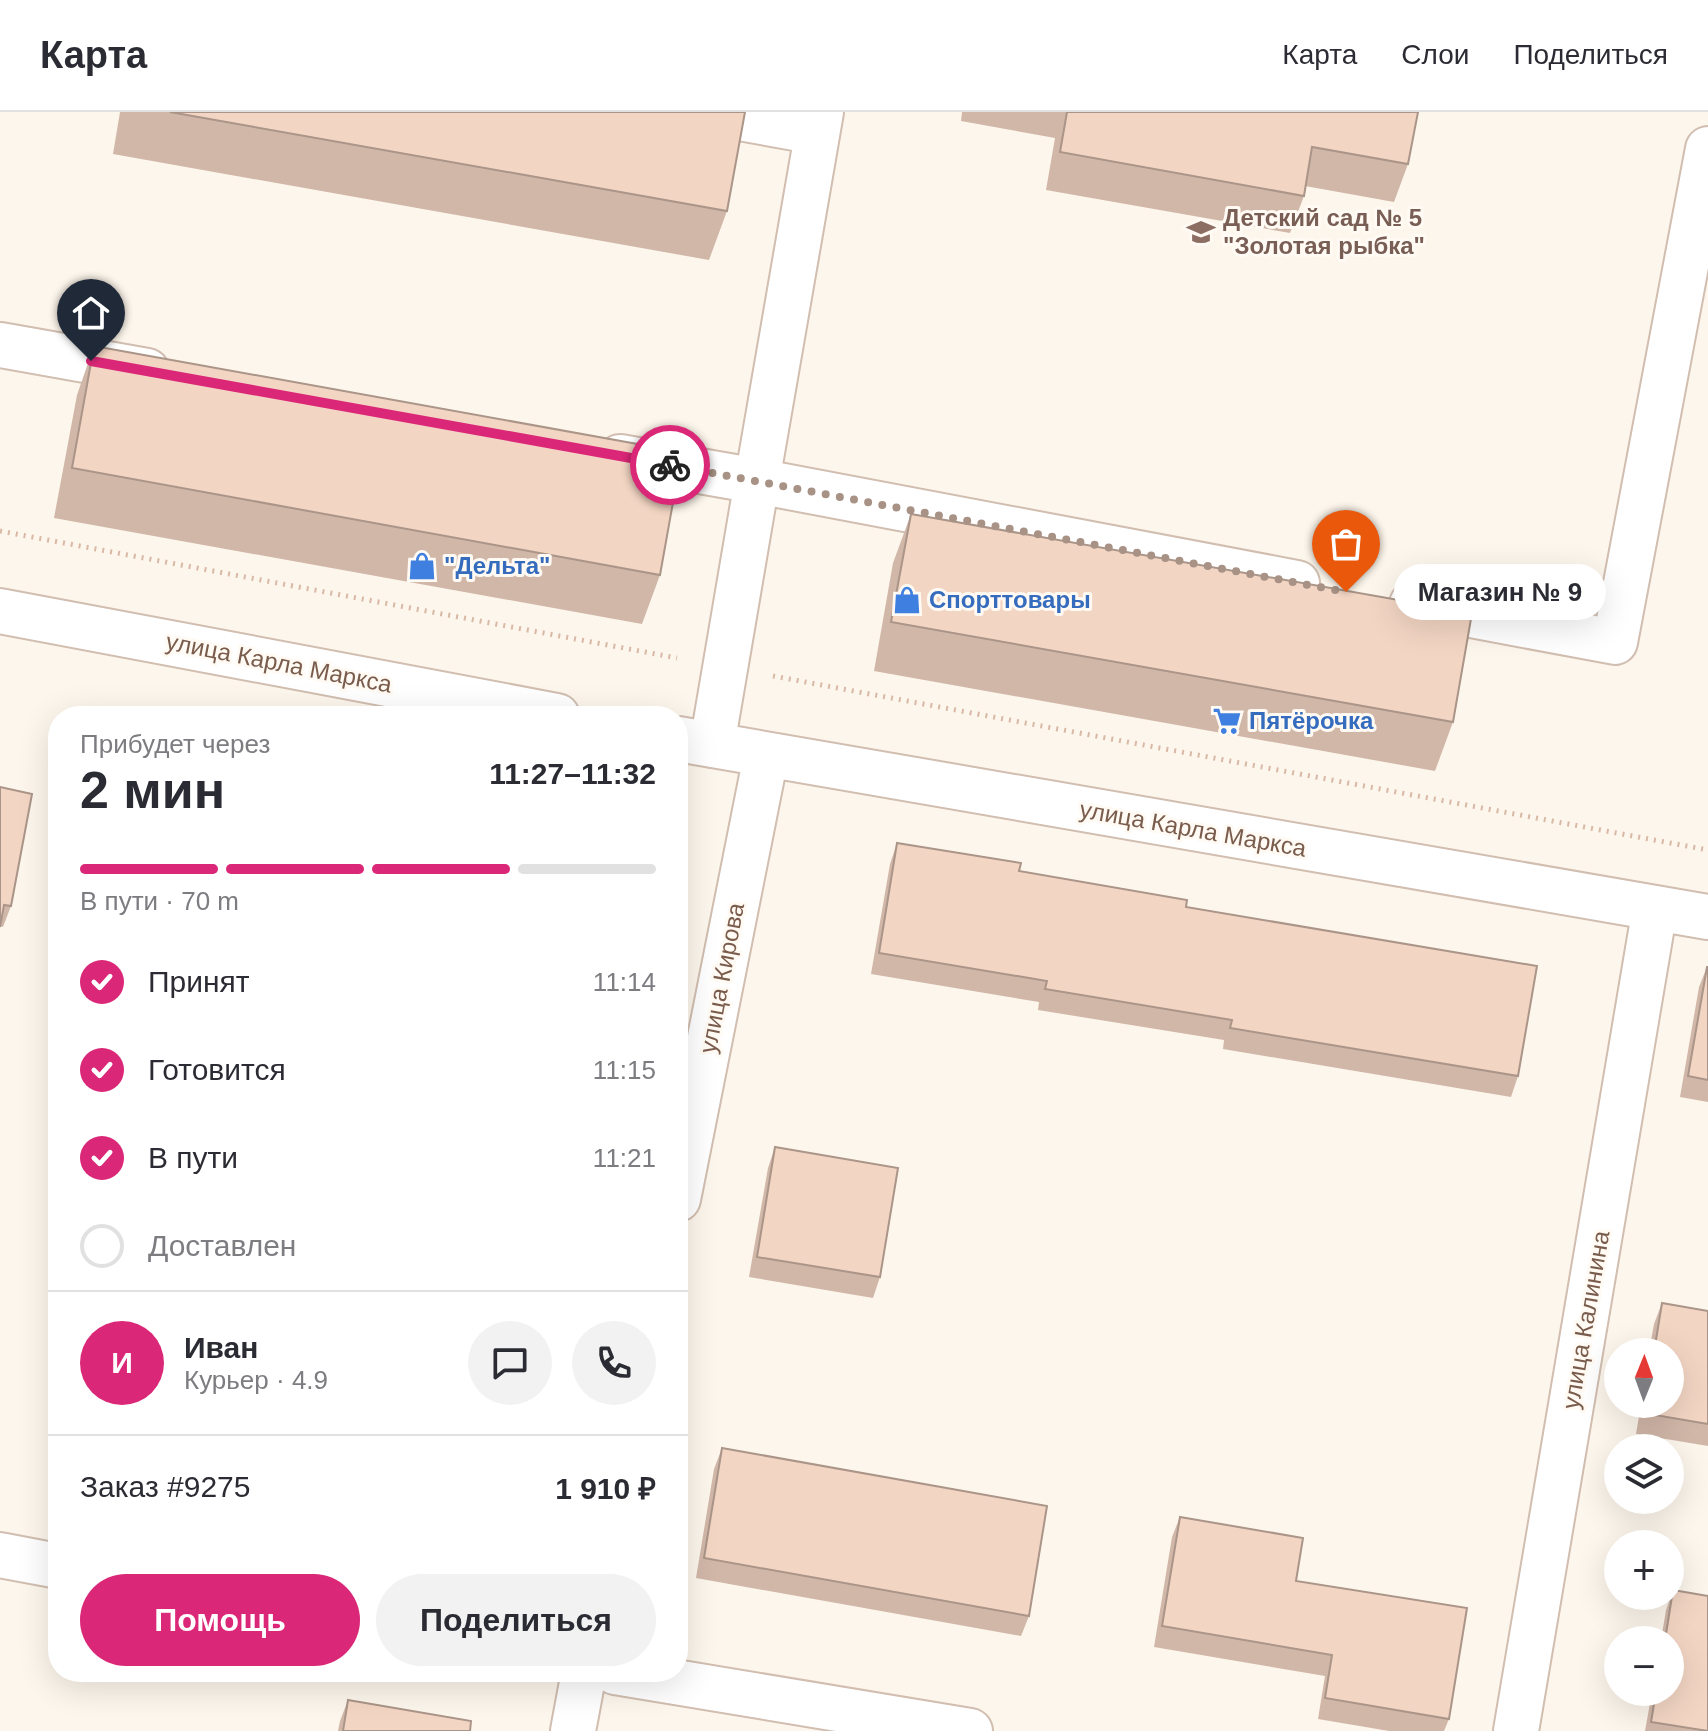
<!DOCTYPE html>
<html lang="ru">
<head>
<meta charset="utf-8">
<style>
	body { margin:0; font-family:Helvetica,sans-serif; background:#f2f2f3; color:#2b2b33; height:100vh; display:flex; flex-direction:column; font-size:30px; white-space:nowrap }
	* { box-sizing:border-box; margin:0 }
	p { font-size:26px; color:#7c7c81 }
	.icon { flex:none; width:44px; height:44px; fill:none; stroke:currentColor; stroke-width:2; stroke-linecap:round; stroke-linejoin:round }
	.map { position:relative; flex:1; overflow:hidden }
	.panel { position:absolute; left:48px; top:594px; width:640px; height:976px; display:flex; flex-direction:column; background:#fff; border-radius:32px; box-shadow:0 8px 32px #0002 }
	.panel>* { flex:none }
	.needle { width:52px; rotate:1deg }
	.tools { position:absolute; left:1604px; top:1226px; display:grid; gap:16px }
	.tools a { display:grid; place-items:center; width:80px; height:80px; border-radius:50%; background:#fff; box-shadow:0 8px 32px #0002; font-size:40px }
	.pin { position:absolute; display:grid; place-items:center; width:68px; height:68px; color:#fff; margin:-82px -34px; border-radius:50% 50% 50% 0; rotate:-45deg; box-shadow:0 0 8px #0007 }
	.pin .icon { rotate:45deg }
	.courier { position:absolute; display:grid; place-items:center; width:80px; height:80px; margin:-40px; border:6px solid #db2777; border-radius:50%; background:#fff; color:#222; box-shadow:0 2px 10px #0007 }
	.bubble { position:absolute; height:56px; border-radius:28px; background:#fff; box-shadow:0 8px 32px #0002; font-size:26px; font-weight:600; line-height:56px; text-align:center }
	.overview em { font-style:normal; font-weight:600 }
	.overview div { display:flex; flex-direction:column-reverse }
	.overview { display:flex; align-items:center; justify-content:space-between; height:136px; padding:0 32px }
	h1 { font-size:52px; font-weight:600; line-height:60px }
	.bar { display:grid; grid-template-columns:repeat(4,1fr); gap:12px 8px; align-content:center; height:96px; padding:0 32px }
	.bar i { height:10px; border-radius:6px; background:#e1e1e2 }
	.bar .selected { background:#db2777 }
	.bar p { grid-column:span 4 }
	.line { display:flex; align-items:center; gap:20px; padding:0 32px; border-top:2px solid #e1e1e2 }
	.line div { flex:1 }
	.round { display:grid; place-items:center; flex:none; width:84px; height:84px; border-radius:42px; background:#f2f2f3 }
	ol { padding:0 32px; list-style:none }
	li { display:flex; align-items:center; gap:24px; height:88px }
	li p { margin-inline-start:auto }
	li .icon { padding:8px; border-radius:50%; background:#db2777; color:#fff; stroke-width:4 }
	li:last-child { color:#7c7c81 }
	li i { width:44px; height:44px; border:4px solid #e1e1e2; border-radius:50% }
	.button { display:flex; gap:16px; margin-top:auto; padding:16px 32px }
	.button a { flex:1; height:92px; border-radius:48px; background:#db2777; color:#fff; font-size:32px; font-weight:600; line-height:92px; text-align:center }
	.button a+a { background:#f2f2f3; color:#2b2b33 }
	header { display:flex; align-items:center; gap:48px; box-sizing:border-box; height:112px; padding:0 40px; background:#fff; border-bottom:2px solid #e1e1e2 }
	header strong { font-size:38px }
	nav { display:flex; gap:44px; margin-inline-start:auto; font-size:28px }
	.map>svg:first-child { display:block }
	.lines { fill:none; stroke-linecap:round; stroke-linejoin:round }
	.minor-casing { stroke:#d1beb0; stroke-width:48 }
	.path { stroke:#d9b8a5; stroke-width:5; stroke-dasharray:2 6; stroke-linecap:butt }
	.minor { stroke:#fff; stroke-width:44 }
	.wall { fill:#d1b7a8 }
	.building { fill:#f3d5c3; stroke:#aa9588; stroke-width:2 }
	.done { stroke:#a89285; stroke-width:8; stroke-dasharray:0 14.4 }
	.route { stroke:#db2777; stroke-width:10 }
	.labels { text-anchor:middle; stroke-width:6; stroke-linejoin:round; paint-order:stroke }
	.education-label { font-size:24px; font-weight:bold; fill:#785e54; stroke:#fffaf3; text-anchor:start }
	.shop-label { font-size:24px; font-weight:bold; fill:#366cbe; stroke:#fffaf3; text-anchor:start }
	.street-label { font-size:24px; fill:#7a5c4d; stroke:#fffaf3 }
</style>
</head>
<body>
<header>
<strong>Карта</strong>
<nav><a>Карта</a><a>Слои</a><a>Поделиться</a></nav>
</header>
<div class="map">
<svg width="1708" height="1619" viewBox="0 0 1708 1619">
	<rect width="100%" height="100%" fill="#fdf6ec"/>
	<g class="lines">
		<defs>
			<path id="minor" d="M706,0L817,20
				M0,233L147,259
				M620,345L757,369L821,0
				M1412,492L1615,530L1708,37
				M0,499L557,604
				M678,627L1708,805
				M712,633L757,369L1297,471
				M678,1087L766,644
				M0,1443L58,1454
				M615,1560L970,1619
				M573,1619L584,1560
				M1516,1619L1655,796"/>
		</defs>
		<use href="#minor" class="minor-casing"/>
		<path class="path" d="M0,419L677,546
			M773,564L1708,738"/>
		<use href="#minor" class="minor"/>
	</g>
	<path class="wall" d="M120,0H745L727,99L709,148L113,42Z
		M962,0H1418L1408,52L1394,90L1305,74L1304,84L1290,121L1046,78L1055,26L961,9Z
		M94,234L660,463L642,512L54,406L77,283Z
		M911,402L1453,610L1435,659L874,559L893,451Z
		M0,675L11,794L3,815L0,814Z
		M897,731L1019,759L1186,795L1518,964L1511,985L1223,937L1224,928L1038,898L1039,890L871,862L890,752Z
		M1707,855H1708V990L1680,985L1699,875Z
		M775,1035L880,1165L873,1186L749,1165L768,1056Z
		M1662,1191L1708,1199V1334L1636,1322L1641,1292H1670V1240H1649L1654,1212Z
		M722,1336L1029,1504L1021,1524L696,1466L714,1357Z
		M1180,1405L1296,1469L1449,1607L1444,1619H1389L1318,1607L1325,1564L1154,1535L1172,1425Z
		M1673,1478L1708,1619H1645L1652,1580H1670V1528H1661L1666,1498Z
		M348,1588L470,1619H338L340,1609Z"/>
	<path class="building" d="M170,0H745L727,99Z
		M1067,0H1418L1408,52L1312,35L1304,84L1060,40Z
		M94,234L682,340L660,463L72,356Z
		M911,402L1472,501L1453,610L891,510Z
		M0,675L32,682L11,794L4,793L0,815Z
		M897,731L1021,751L1019,759L1187,788L1186,795L1537,854L1518,964L1230,916L1232,908L1045,877L1047,869L879,841Z
		M1707,855H1708V968L1688,964Z
		M775,1035L898,1056L880,1165L757,1145Z
		M1662,1191L1708,1199V1312L1643,1301L1645,1292H1670V1240H1654Z
		M722,1336L1047,1394L1029,1504L704,1446Z
		M1180,1405L1303,1426L1296,1469L1467,1496L1449,1607L1325,1586L1332,1543L1162,1514Z
		M1673,1478L1708,1484V1619L1651,1610L1656,1580H1670V1528H1665Z
		M348,1588L471,1609L470,1619H343Z"/>
	<g class="lines">
		<path class="done" d="M670,353L1346,480"/>
		<path class="route" d="M91,249L670,353"/>
	</g>
	<defs>
		<symbol id="school-bare" viewBox="-9 -9 18 18"><path d="M0-5L7-2L0 1L-7-2ZM-4 1L0 2.5L4 1V4Q0 6-4 4Z" fill="#8d6e63" stroke="#fffaf3" stroke-width="2.5" paint-order="stroke"/></symbol>
		<symbol id="shop-bare" viewBox="-9 -9 18 18"><path d="M-5-2.5h2.3a2.7 3.5 0 0 1 5.4 0H5L5.5 6h-11ZM-1.5-2.5h3a1.5 2.3 0 0 0-3 0Z" fill="#3f7fe0" stroke="#fffaf3" stroke-width="2.5" paint-order="stroke"/></symbol>
		<symbol id="supermarket-bare" viewBox="-9 -9 18 18"><path d="M-6-5.5h2.5l.6 2H6L4.5 2H-2.5L-4.4-4H-6ZM-1.5 3.2a1.3 1.3 0 1 0 .1 0ZM3 3.2a1.3 1.3 0 1 0 .1 0Z" fill="#3f7fe0" stroke="#fffaf3" stroke-width="2.5" paint-order="stroke"/></symbol>
	</defs>
	<g fill-rule="evenodd">
		<use href="#school-bare" x="1181" y="100" width="40" height="40"/>
		<use href="#shop-bare" x="402" y="434" width="40" height="40"/>
		<use href="#shop-bare" x="887" y="468" width="40" height="40"/>
		<use href="#supermarket-bare" x="1207" y="589" width="40" height="40"/>
	</g>
	<g class="labels">
		<g class="education-label">
			<text x="1223" y="114">Детский сад № 5<tspan x="1223" dy="28">"Золотая рыбка"</tspan></text>
		</g>
		<g class="shop-label">
			<text x="444" y="462">"Дельта"</text>
			<text x="929" y="496">Спорттовары</text>
			<text x="1249" y="617">Пятёрочка</text>
		</g>
		<g class="street-label">
			<text transform="translate(279 551) rotate(11)" y="8">улица Карла Маркса</text>
			<text transform="translate(1193 717) rotate(10)" y="8">улица Карла Маркса</text>
			<text transform="translate(722 866) rotate(-79)" y="8">улица Кирова</text>
			<text transform="translate(1586 1208) rotate(-80)" y="8">улица Калинина</text>
		</g>
	</g>
</svg>
<div class="tools">
<a><svg class="needle" viewBox="-14 -14 28 28"><path d="M0-13l5 13h-10z" fill="#e53935"/><path d="M0 13l5-13h-10z" fill="#7c7c81"/></svg></a>
<a><svg class="icon" aria-label="layers" viewBox="0 0 24 24"><path d="M12 4l9 5-9 5-9-5zM3 14l9 5 9-5"/></svg></a>
<a>+</a>
<a>−</a>
</div>
<div class="pin" style="left:1346px;top:480px;background:#ea580c"><svg class="icon" aria-label="bag" viewBox="0 0 24 24"><path d="M5 8h14l-1 12H6zM9 8a3 3 0 0 1 6 0"/></svg></div>
<div class="pin" style="left:91px;top:249px;background:#1f2937"><svg class="icon" aria-label="home" viewBox="0 0 24 24"><path d="M3 11l9-7 9 7M6 9v11h12V9"/></svg></div>
<div class="courier" style="left:670px;top:353px"><svg class="icon" aria-label="bike" viewBox="0 0 24 24"><circle cx="6" cy="16" r="4"/><circle cx="18" cy="16" r="4"/><path d="M6 16l4-8h5l3 8M10 8l3 8H6M13 5h3"/></svg></div>
<div class="bubble" style="left:1394px;top:452px;width:212px">Магазин № 9</div>
<section class="panel">
<div class="overview"><div><h1>2 мин</h1><p>Прибудет через</p></div><em>11:27–11:32</em></div>
<div class="bar"><i class="selected"></i><i class="selected"></i><i class="selected"></i><i></i><p>В пути · 70 m</p></div>
<ol>
<li><svg class="icon" aria-label="check" viewBox="0 0 24 24"><path d="M5 12l5 5 9-10"/></svg>Принят<p>11:14</p></li>
<li><svg class="icon" aria-label="check" viewBox="0 0 24 24"><path d="M5 12l5 5 9-10"/></svg>Готовится<p>11:15</p></li>
<li><svg class="icon" aria-label="check" viewBox="0 0 24 24"><path d="M5 12l5 5 9-10"/></svg>В пути<p>11:21</p></li>
<li><i></i>Доставлен</li>
</ol>
<div class="line" style="height:144px"><b class="round" style="background:#db2777;color:#fff">И</b><div><b>Иван</b><p>Курьер · 4.9</p></div><a class="round"><svg class="icon" aria-label="chat" viewBox="0 0 24 24"><path d="M4 5h16v11H9l-5 4z"/></svg></a><a class="round"><svg class="icon" aria-label="phone" viewBox="0 0 24 24"><path d="M5 4h4l2 5-3 2q2 4 5 5l2-3 5 2v4C11 20 4 13 5 4z"/></svg></a></div>
<div class="line" style="height:104px"><div>Заказ #9275</div><b>1 910 ₽</b></div>
<div class="button"><a>Помощь</a><a>Поделиться</a></div>
</section>
</div>
</body>
</html>
